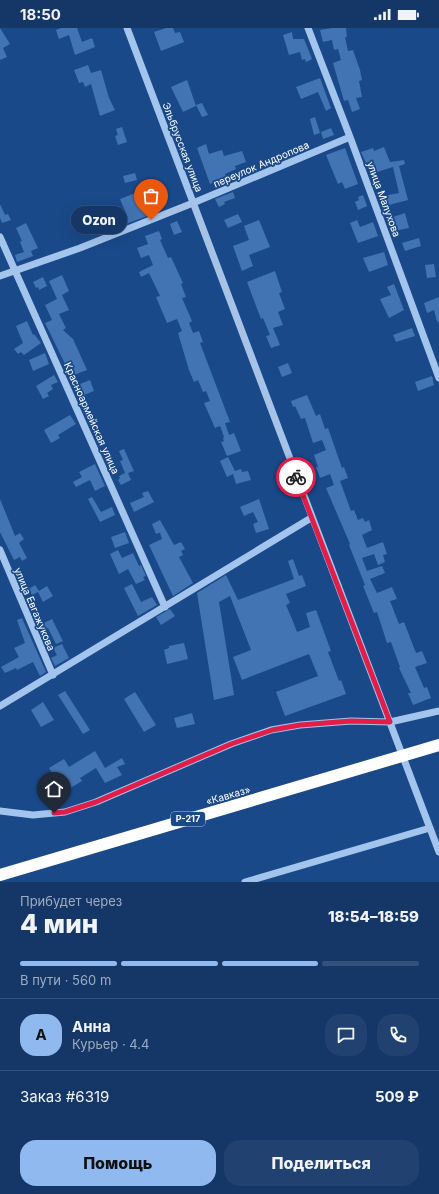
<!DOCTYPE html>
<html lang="ru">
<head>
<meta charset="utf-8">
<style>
	body { margin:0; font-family:Inter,sans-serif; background:#214270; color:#f1f3f6; height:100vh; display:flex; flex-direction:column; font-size:15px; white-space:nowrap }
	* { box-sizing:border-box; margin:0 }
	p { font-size:13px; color:#9dacc0 }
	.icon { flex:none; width:22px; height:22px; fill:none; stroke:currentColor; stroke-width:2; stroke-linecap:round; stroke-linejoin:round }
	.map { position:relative; height:854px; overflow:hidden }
	.side { display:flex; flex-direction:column; background:#143767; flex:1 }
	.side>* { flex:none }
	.pin { position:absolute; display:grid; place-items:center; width:34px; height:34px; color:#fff; margin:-41px -17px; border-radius:50% 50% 50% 0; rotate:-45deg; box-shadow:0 0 4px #0007 }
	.pin .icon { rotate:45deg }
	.courier { position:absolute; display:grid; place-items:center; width:40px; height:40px; margin:-20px; border:3px solid #e11d48; border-radius:50%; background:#fff; color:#222; box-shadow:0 1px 5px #0007 }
	.bubble { position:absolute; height:28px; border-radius:14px; background:#143767; box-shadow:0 4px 16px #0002,0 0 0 1px #33517b; font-size:13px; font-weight:800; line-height:28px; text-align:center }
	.headline em { font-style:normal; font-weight:800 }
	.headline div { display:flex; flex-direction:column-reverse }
	.headline { display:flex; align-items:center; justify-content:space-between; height:68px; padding:0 20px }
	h1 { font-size:26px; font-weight:800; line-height:30px }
	.bar { display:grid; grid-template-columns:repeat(4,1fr); gap:6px 4px; align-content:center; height:48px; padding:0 20px }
	.bar i { height:5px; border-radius:3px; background:#33517b }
	.bar .current { background:#90b9f0 }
	.bar p { grid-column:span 4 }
	.line { display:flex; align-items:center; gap:10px; padding:0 20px; border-top:1px solid #33517b }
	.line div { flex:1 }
	.round { display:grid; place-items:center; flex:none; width:42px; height:42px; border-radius:16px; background:#214270 }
	.action { display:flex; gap:8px; margin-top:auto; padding:8px 20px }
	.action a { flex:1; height:46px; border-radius:16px; background:#90b9f0; color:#111; font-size:16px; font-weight:800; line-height:46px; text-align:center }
	.action a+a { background:#214270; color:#f1f3f6 }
	.status { display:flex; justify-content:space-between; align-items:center; height:28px; padding:0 20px; background:#143767; direction:ltr }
	.status svg { height:11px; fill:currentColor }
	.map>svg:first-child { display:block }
	.building { fill:#4273b2 }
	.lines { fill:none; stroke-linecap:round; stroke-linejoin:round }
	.minor { stroke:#a3c4ed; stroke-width:7 }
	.highway { stroke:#fff; stroke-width:12 }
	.done { stroke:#afbfd6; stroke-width:4; stroke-dasharray:0 7.2 }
	.route { stroke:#e11d48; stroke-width:5 }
	.labels { text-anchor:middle; stroke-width:3.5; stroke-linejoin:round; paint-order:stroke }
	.shield { fill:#1a4989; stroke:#bac8dc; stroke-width:1 }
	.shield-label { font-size:9px; font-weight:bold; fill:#fff }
	.street-label { font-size:10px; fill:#fff; stroke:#1a4989 }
</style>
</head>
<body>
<div class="status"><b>18:50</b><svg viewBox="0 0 49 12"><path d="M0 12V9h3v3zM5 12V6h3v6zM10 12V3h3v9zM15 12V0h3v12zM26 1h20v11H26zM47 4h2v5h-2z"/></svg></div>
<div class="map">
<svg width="439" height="854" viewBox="0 0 439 854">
	<rect width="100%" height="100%" fill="#1a4989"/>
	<path class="building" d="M0,0L10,16L3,20L7,29L0,32Z
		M61,0H77L82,14L92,10L95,19L75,27L69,7L59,11L56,2Z
		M166,0H173L175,5L180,4L184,14L161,23L154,4Z
		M332,0H346L347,9H345L348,23L353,22L360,42L362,52L359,53L362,69L356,70L360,81L352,84L348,72L344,73L333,35L341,32L338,21L334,22L332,12L323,14L320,2Z
		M292,4L293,11H304L312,31L306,34L305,31L302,32L300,24L289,27L283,7Z
		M88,37L91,45L101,42L109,70L115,82L100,88L91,56L85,59L83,54L79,55L74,42Z
		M320,50L331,80L326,83L318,64L301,71L296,59Z
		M187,52L196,78L183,84L171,59Z
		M202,75L208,87L202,89L196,77Z
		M315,89L320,105L314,107L310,91Z
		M122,99L127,114L118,117L115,108L118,107L116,101Z
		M331,100L334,107L323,111L321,104Z
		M206,116L209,126L222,122L224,128L242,123L246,134L235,138L236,141L225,146L226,149L210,156L197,120Z
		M384,119L390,134L404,132L405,136L399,138L408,172L385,178L383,168L399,165L393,139L374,145L371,133L366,135L361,124L373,120L374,123Z
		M345,120L358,156L345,161L342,154L338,156L326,127Z
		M135,145L137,152L125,155L123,148Z
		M146,161L155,185L126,196L124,191L128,190L120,171Z
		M233,164L235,170L224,174L225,176L219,179L215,171Z
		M363,167L367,178L358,182L355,174L359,172L358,169Z
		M0,176L5,187L8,186L11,192L2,195L0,190Z
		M405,185L409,200L394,203L393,189Z
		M238,186L242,194L228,200L224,192Z
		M259,192L270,219L249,227L253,238L242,243L233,218L249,212L244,198Z
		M357,192L360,199L373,194L378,208L358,215L350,195Z
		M177,193L182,204L174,207L170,196Z
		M26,195L38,220L31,223L33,228L17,234L15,227L24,224L20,214L22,213L16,200Z
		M159,203L162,211L160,212L168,230L171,229L183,255L181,256L186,269L182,270L192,293L189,295L193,305L199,303L203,314L200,315L230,394L225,395L229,407L234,405L241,423L227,428L221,414L224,413L223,410L224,409L220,398L215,400L204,375L210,373L206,363L203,364L198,352L194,354L189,342L178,305L182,303L177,291L167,295L156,269L160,268L149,245L141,249L139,244L153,237L149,227L141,230L137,220L148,216L145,208Z
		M419,210L421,218L405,223L402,215Z
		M384,224L388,237L369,244L363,230Z
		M434,236L436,249L427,250L425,237Z
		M275,243L282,264L279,265L285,281L278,284L283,297L273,300L280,317L271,320L266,308L270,307L263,290L261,291L247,254Z
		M62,247L69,263L62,267L69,282L59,286L66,300L63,302L73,311L87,342L71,348L45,295L52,292L45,277L57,271L49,253Z
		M43,249L47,258L39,262L38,259L36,260L33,254Z
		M394,256L404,282L389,290L380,271L391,267L387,259Z
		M439,269V293L437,294L434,282L427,285L424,275Z
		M27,293L33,307L34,306L41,315L24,327L21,324L18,326L14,321L23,315L16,298Z
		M412,300L415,308L396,314L393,307Z
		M45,325L49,336L33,343L29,332Z
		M288,335L292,345L282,349L278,339Z
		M54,347L58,354L51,357L53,361L47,365L49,368L43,371L36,358Z
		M432,348L434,357L418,363L415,354Z
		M90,352L94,363L79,369L75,358Z
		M307,367L316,388L320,386L325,401L328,400L342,440L344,439L348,450L340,453L351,483L354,482L358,492L363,490L365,494L369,492L372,502L362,507L367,520L383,514L387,526L383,527L385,534L378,537L374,526L362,530L367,543L382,538L385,545L370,551L377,565L392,559L397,571L390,573L399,596L404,594L416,625L422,623L427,635L415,639L424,660L427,659L431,670L413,677L408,665H411L399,640L400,639L391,614L387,615L377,584L374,585L363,558L365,557L349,517L350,516L326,460L334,457L330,446L320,450L316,439H318L314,427L326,422L322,412L313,415L305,390L301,391L295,378L293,379L291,373Z
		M70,387L76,396L58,407L60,410L51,415L44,402Z
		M124,421L134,443L128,445L131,452L121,457L118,452L120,450L119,448L125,445L120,433L123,432L119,423Z
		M228,429L235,443L241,441L242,444L248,443L251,452L236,456L233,446L227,449L220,433Z
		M95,436L105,458L95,463L90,452L76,459L73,454L82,449L79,444Z
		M148,463L154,474L134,484L130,475L144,469L142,465Z
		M92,469L101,484L112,479L115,487L100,494L88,471Z
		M0,471L15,508L20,505L24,511L19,515L27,530L22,533L20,529L14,532L0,504Z
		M259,471L269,501L256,505L253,496L258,494L253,484L244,488L240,479Z
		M160,492L174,517L181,514L185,521L181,523L183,527L179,529L193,555L173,568L149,517L162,511L160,505L162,504L156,506L152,496Z
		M125,504L129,515L115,520L111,509Z
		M118,522L122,530L133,525L139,538L141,537L146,548L143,549L145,552L136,556L128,541L119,546L110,526Z
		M293,531L299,548L302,547L306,558L286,566L290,575L286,577L292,591L297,604L310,599L306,585L316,582L331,623L328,624L339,653L341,652L346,666L285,688L276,664L318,648L309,626L242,652L233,629L251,622L230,568L219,574L234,667L214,672L197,565L226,547L238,572L294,551L288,533Z
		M132,556L141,574L152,569L157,577L138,588L124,560Z
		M35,557L39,563L47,558L53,568L43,574L38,564L32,567L29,561Z
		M170,581L175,588L161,597L156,589Z
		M22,590L46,644L40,648L33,634L17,642L16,640L5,645L1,639L19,629L14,620L25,615L17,592Z
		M52,591L63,613L56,616L48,600L40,604L38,598Z
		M184,615L188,631L167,636L164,622L169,620V618Z
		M62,616L69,630L55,638L51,630L57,627L53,620Z
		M65,663L90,702L83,706L58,667Z
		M135,664L156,697L144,704L124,671Z
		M43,674L54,692L41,699L31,682Z
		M192,685L195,696L177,700L174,690Z
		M95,723L105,740L122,730L125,736L117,739L122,747L105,755L96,740L80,750L82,753L64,764L49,740L64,731L69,739Z"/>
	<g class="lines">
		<path class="minor" d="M127,0L439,824
			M308,0L350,109L439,350
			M0,209L165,579
			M0,248L80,220L193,175L350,109
			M0,522L53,647
			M0,678L311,490
			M0,783L33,787L65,784L96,774L231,716L271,702L300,697L351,693L390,694L439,683
			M245,854L430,800"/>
		<path class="highway" d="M0,847L439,717"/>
	</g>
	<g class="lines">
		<path class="done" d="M151,192L193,175L296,449"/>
		<path class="route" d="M54,785L65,784L96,774L231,716L272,702L300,697L351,693L390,694L296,449"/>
	</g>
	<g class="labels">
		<rect class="shield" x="171" y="784" width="34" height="14" rx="3"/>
		<g class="shield-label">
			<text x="188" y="794">Р-217</text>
		</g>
		<g class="street-label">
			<text transform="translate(183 119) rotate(69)" y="4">Эльбрусская улица</text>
			<text transform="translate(261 136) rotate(-23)" y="4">переулок Андропова</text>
			<text transform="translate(384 171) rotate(70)" y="4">улица Малухова</text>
			<text transform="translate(92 390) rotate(66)" y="4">Красноармейская улица</text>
			<text transform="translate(35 581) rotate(67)" y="4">улица Евгажукова</text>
			<text transform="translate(228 767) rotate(-16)" y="4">«Кавказ»</text>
		</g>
	</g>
</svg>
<div class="pin" style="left:151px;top:192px;background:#ea580c"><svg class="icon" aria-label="bag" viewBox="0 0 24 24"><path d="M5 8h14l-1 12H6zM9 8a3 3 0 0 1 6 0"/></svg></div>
<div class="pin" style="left:54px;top:785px;background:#1f2937"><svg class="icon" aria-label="home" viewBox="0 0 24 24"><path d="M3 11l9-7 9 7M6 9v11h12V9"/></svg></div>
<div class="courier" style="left:296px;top:449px"><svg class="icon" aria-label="bike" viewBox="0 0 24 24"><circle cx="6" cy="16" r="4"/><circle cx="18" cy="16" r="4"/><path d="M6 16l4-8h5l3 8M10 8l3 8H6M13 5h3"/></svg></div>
<div class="bubble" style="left:71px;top:178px;width:56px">Ozon</div>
</div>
<section class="side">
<div class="headline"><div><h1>4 мин</h1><p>Прибудет через</p></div><em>18:54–18:59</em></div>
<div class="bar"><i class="current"></i><i class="current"></i><i class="current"></i><i></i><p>В пути · 560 m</p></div>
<div class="line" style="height:72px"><b class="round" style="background:#90b9f0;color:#111">А</b><div><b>Анна</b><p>Курьер · 4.4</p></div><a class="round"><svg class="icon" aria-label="chat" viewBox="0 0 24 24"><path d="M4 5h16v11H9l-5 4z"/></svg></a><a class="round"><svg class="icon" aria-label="phone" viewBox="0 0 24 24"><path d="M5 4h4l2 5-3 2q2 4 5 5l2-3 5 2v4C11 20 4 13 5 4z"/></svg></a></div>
<div class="line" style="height:52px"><div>Заказ #6319</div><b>509 ₽</b></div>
<div class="action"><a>Помощь</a><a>Поделиться</a></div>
</section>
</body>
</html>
